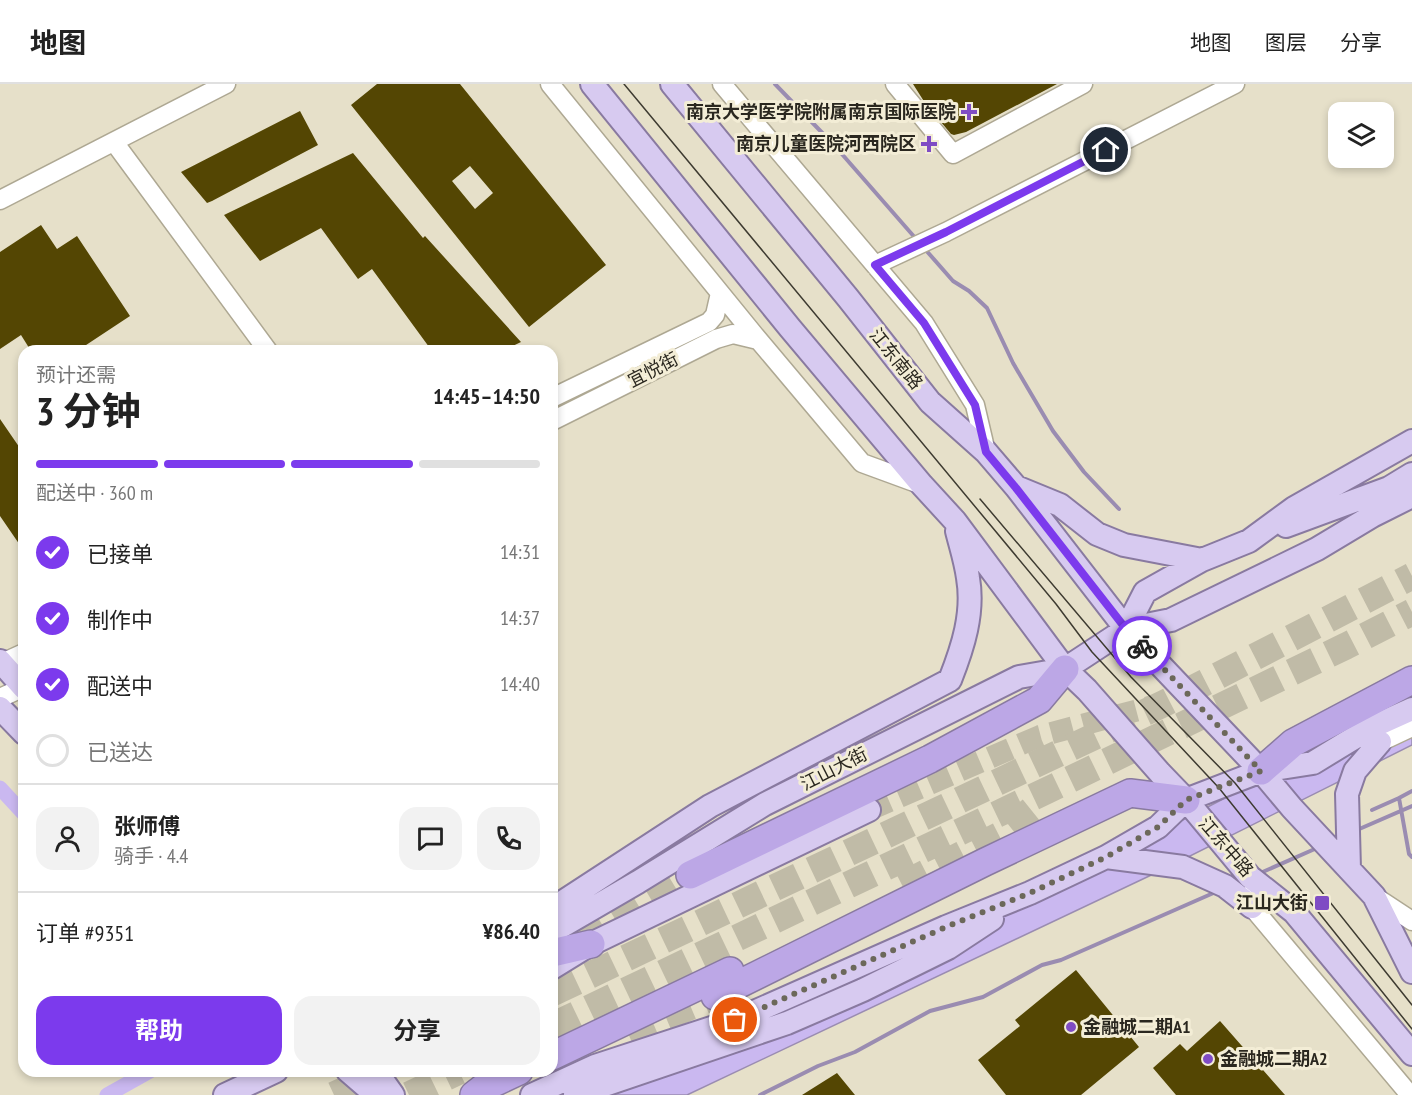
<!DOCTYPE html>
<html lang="zh">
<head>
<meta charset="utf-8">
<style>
	body { margin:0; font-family:"PT Sans Narrow","Noto Sans SC",sans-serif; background:#f2f2f2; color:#222; height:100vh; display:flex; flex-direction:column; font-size:22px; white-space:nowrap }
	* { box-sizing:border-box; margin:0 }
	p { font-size:20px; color:#767676 }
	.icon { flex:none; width:33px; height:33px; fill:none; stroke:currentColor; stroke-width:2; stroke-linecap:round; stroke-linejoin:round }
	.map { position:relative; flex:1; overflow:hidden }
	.details { position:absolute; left:18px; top:261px; width:540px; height:732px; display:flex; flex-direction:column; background:#fff; border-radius:18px; box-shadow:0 3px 9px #0003 }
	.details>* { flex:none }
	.buttons { position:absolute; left:1328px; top:18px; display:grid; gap:12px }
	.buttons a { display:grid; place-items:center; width:66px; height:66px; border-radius:12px; background:#fff; box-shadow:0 3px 9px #0003; font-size:30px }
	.pin { position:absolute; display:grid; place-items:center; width:51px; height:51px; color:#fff; margin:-26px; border:3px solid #fff; border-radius:50%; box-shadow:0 2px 6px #0007 }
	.courier { position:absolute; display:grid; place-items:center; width:60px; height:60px; margin:-30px; border:4px solid #7c3aed; border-radius:50%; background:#fff; color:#222; box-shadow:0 2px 8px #0007 }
	.summary em { font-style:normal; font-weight:700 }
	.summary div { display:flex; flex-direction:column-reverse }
	.summary { display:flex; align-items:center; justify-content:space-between; height:102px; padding:0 18px }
	h1 { font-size:39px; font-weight:700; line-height:45px }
	.bar { display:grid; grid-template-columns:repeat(4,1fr); gap:9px 6px; align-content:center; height:72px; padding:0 18px }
	.bar i { height:8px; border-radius:4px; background:#e0e0e0 }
	.bar .on { background:#7c3aed }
	.bar p { grid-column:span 4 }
	.line { display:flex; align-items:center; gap:15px; padding:0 18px; border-top:2px solid #e0e0e0 }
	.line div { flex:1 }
	.round { display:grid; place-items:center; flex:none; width:63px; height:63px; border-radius:18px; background:#f2f2f2 }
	ol { padding:0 18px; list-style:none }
	li { display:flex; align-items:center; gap:18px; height:66px }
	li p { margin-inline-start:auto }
	li .icon { padding:6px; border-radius:50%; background:#7c3aed; color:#fff; stroke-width:4 }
	li:last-child { color:#767676 }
	li i { width:33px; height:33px; border:3px solid #e0e0e0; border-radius:50% }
	.cta { display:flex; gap:12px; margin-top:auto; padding:12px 18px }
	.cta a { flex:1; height:69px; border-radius:18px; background:#7c3aed; color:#fff; font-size:24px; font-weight:700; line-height:69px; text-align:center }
	.cta a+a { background:#f2f2f2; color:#222 }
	header { display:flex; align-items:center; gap:36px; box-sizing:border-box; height:84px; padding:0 30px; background:#fff; border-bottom:2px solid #e0e0e0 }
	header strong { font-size:28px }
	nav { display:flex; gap:33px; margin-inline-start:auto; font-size:21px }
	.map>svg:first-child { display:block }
	.water { fill:#cab8f0; stroke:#9a8cb1; stroke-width:1.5 }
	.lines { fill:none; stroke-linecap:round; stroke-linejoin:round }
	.stream { stroke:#9a8cb1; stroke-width:4 }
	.canal { stroke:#cab8f0; stroke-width:15 }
	.building { fill:#544603; fill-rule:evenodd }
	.major-tunnel { stroke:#c0bba7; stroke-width:22; stroke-dasharray:22 11; stroke-linecap:butt }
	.highway-tunnel { stroke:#c0bba7; stroke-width:27; stroke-dasharray:27 14; stroke-linecap:butt }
	.minor-casing { stroke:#aea893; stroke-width:21 }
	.major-casing { stroke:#897aa0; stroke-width:26 }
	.highway-casing { stroke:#897aa0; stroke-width:30 }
	.minor { stroke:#fff; stroke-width:18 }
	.major { stroke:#d7caf0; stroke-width:22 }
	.highway { stroke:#bca7e6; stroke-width:27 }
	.tram { stroke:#3e3b31; stroke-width:1.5 }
	.done { stroke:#6c685a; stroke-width:6; stroke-dasharray:0 10.8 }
	.route { stroke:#7c3aed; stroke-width:8 }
	.poi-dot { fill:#7f4cc4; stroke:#f3edd6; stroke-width:2 }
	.labels { text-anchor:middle; stroke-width:6; stroke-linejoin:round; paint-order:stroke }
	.poi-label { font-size:18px; font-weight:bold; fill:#2a271f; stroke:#f3edd6; text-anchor:end }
	.street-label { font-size:18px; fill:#2a271f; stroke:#f3edd6 }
</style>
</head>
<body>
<header>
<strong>地图</strong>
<nav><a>地图</a><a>图层</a><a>分享</a></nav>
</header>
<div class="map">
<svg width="1412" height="1011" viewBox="0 0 1412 1011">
	<rect width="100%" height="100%" fill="#e6e0c9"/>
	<path class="water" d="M1412,617V661L1164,785L687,1011H591L1144,756Z"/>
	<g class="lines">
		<path class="stream" d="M775,0L834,61L917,156
			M924,164L953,197L969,207L987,224L1013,279L1053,347L1084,388L1119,425
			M1412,707L1399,714L1409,770L1412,773
			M1372,726L1399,714
			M1357,746L1412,722
			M1258,790L1317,764
			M760,1011L818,982L855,968L930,927L983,913L1042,881L1061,876L1218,807"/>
		<path class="canal" d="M0,704L24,730
			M107,1011L150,987"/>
	</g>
	<path class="building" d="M377,0H460L606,181L529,243L351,21ZM470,82L493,109L475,125L452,97Z
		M913,0H1057L966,48L954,51L951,50L925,19Z
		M300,27L318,61L212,117L207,119L181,88Z
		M353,69L423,154L425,152L521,258L502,267H432L372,185L358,195L321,144L260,177L224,131Z
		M41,141L57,165L77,152L130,232L77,267H31L21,251L0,265V168Z
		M0,335L24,370V467L0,432Z
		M1076,886L1139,963L1081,1011H1006L978,976L1020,942L1015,936Z
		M1220,937L1285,1011H1176L1153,984L1180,960L1187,967Z
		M837,989L855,1011H802Z"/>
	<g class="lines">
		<path class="major-tunnel" d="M869,726L1040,652L1165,619"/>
		<path class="highway-tunnel" d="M902,801L1000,751L1035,723
			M582,859L590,851L690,791
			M552,909L1165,619L1412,492
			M552,942L1071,695L1346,562L1412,528
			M628,949L715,912
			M334,1011L384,988
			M409,1011L459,987"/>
		<defs>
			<path id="minor" d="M550,0L756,253L862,379L922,401
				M722,0L924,239L975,321L986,368
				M895,0L953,70L1083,0
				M114,58L268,267
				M0,116L226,0
				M875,181L946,148L1235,0
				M552,314L709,238L715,231L720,209
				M552,337L716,255L733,250L758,256
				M0,580L24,569
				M0,614L24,603
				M1369,660L1380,658L1412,643
				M1251,810L1252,823L1410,1011
				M1374,812L1412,837"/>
			<path id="major" d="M592,0L790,244L922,401L955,437L1065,585L1087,606L1160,689L1186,716L1250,793L1294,828L1412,970
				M672,0L848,214L930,318L986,368L1016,403L1126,545L1261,687L1292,724L1374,812L1412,888
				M1016,403L1060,421L1097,450L1124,461L1202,476
				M1286,442L1389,404L1412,390
				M1126,545L1145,508L1202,476L1249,457L1294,424L1412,357
				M0,577L24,604
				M0,624L24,649
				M1106,773L1183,783L1225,802L1252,823
				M1349,785L1347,710L1355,687L1380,658
				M552,825L710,722L950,596C963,563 974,529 968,494C966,478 961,463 957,447
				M552,848L638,798L765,720L1019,593L1065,585L1126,545L1171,536L1317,465L1372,432L1412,412
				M552,884L591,860L869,726
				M348,987L376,1011
				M376,987L393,1011
				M225,1011L276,987
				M532,1011L595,982L736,936L946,843L1030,809L1106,773L1158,743L1186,716L1261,687L1313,679L1372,643L1412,625
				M575,1011L787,939L863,906L948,864L992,835"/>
			<path id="highway" d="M1261,687L1293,659L1412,596
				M690,791L930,675L1039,616L1065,585
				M552,869L591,860
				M715,912L985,778L1130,709L1186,716
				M552,972L730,887
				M474,1011L483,1004L519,987"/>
		</defs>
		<use href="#minor" class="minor-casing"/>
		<use href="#major" class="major-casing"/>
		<use href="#highway" class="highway-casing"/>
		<use href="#minor" class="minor"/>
		<use href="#major" class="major"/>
		<use href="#highway" class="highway"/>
		<path class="tram" d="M624,0L1056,520L1092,568L1219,704L1412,945
			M980,415L1131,593L1235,699L1412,921"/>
	</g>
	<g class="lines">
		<path class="done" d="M735,936L946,843L1030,809L1106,773L1158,743L1186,716L1261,687L1142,562"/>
		<path class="route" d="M1106,66L946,148L875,181L924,239L975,321L986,368L1016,404L1126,545L1142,562"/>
	</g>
	<g class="poi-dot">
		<path d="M966 19h6v6h6v6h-6v6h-6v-6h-6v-6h6z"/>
		<path d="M926 51h6v6h6v6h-6v6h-6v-6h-6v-6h6z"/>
		<rect x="1314" y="811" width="16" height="16" rx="3"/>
		<circle cx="1071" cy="943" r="6"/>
		<circle cx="1208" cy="975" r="6"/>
	</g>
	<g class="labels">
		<g class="poi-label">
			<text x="956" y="34">南京大学医学院附属南京国际医院</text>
			<text x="916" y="66">南京儿童医院河西院区</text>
			<text x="1308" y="825">江山大街</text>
			<text x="1083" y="949" text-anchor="start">金融城二期A1</text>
			<text x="1220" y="981" text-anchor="start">金融城二期A2</text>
		</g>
		<g class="street-label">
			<text transform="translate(896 275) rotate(51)" y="6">江东南路</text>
			<text transform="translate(653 286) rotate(-27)" y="6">宜悦街</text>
			<text transform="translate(834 685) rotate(-27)" y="6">江山大街</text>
			<text transform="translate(1226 763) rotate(49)" y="6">江东中路</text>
		</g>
	</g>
</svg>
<div class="buttons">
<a><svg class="icon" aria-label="layers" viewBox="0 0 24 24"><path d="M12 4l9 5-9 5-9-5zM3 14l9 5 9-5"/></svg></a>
</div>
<div class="pin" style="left:735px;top:936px;background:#ea580c"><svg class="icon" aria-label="bag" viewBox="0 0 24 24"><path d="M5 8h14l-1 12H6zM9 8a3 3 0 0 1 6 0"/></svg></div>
<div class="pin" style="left:1106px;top:66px;background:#1f2937"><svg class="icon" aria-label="home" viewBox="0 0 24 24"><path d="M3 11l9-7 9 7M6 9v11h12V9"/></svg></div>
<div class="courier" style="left:1142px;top:562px"><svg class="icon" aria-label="bike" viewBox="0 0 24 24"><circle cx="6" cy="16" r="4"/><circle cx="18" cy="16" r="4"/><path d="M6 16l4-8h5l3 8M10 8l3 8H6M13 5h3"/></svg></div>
<section class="details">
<div class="summary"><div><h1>3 分钟</h1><p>预计还需</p></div><em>14:45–14:50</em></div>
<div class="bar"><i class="on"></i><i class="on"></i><i class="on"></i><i></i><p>配送中 · 360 m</p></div>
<ol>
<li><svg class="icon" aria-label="check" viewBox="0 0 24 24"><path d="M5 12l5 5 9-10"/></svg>已接单<p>14:31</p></li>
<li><svg class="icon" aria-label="check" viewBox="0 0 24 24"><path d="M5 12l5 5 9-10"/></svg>制作中<p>14:37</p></li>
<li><svg class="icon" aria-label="check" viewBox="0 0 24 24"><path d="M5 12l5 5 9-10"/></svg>配送中<p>14:40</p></li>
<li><i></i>已送达</li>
</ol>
<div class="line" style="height:108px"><a class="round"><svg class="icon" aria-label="person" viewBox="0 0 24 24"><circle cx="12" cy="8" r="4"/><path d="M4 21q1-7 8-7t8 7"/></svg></a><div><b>张师傅</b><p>骑手 · 4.4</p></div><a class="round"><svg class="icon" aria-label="chat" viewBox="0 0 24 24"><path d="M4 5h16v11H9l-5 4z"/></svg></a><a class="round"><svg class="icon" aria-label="phone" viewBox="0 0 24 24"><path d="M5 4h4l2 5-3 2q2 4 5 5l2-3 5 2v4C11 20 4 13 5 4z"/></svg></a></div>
<div class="line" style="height:78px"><div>订单 #9351</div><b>¥86.40</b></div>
<div class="cta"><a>帮助</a><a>分享</a></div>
</section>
</div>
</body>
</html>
